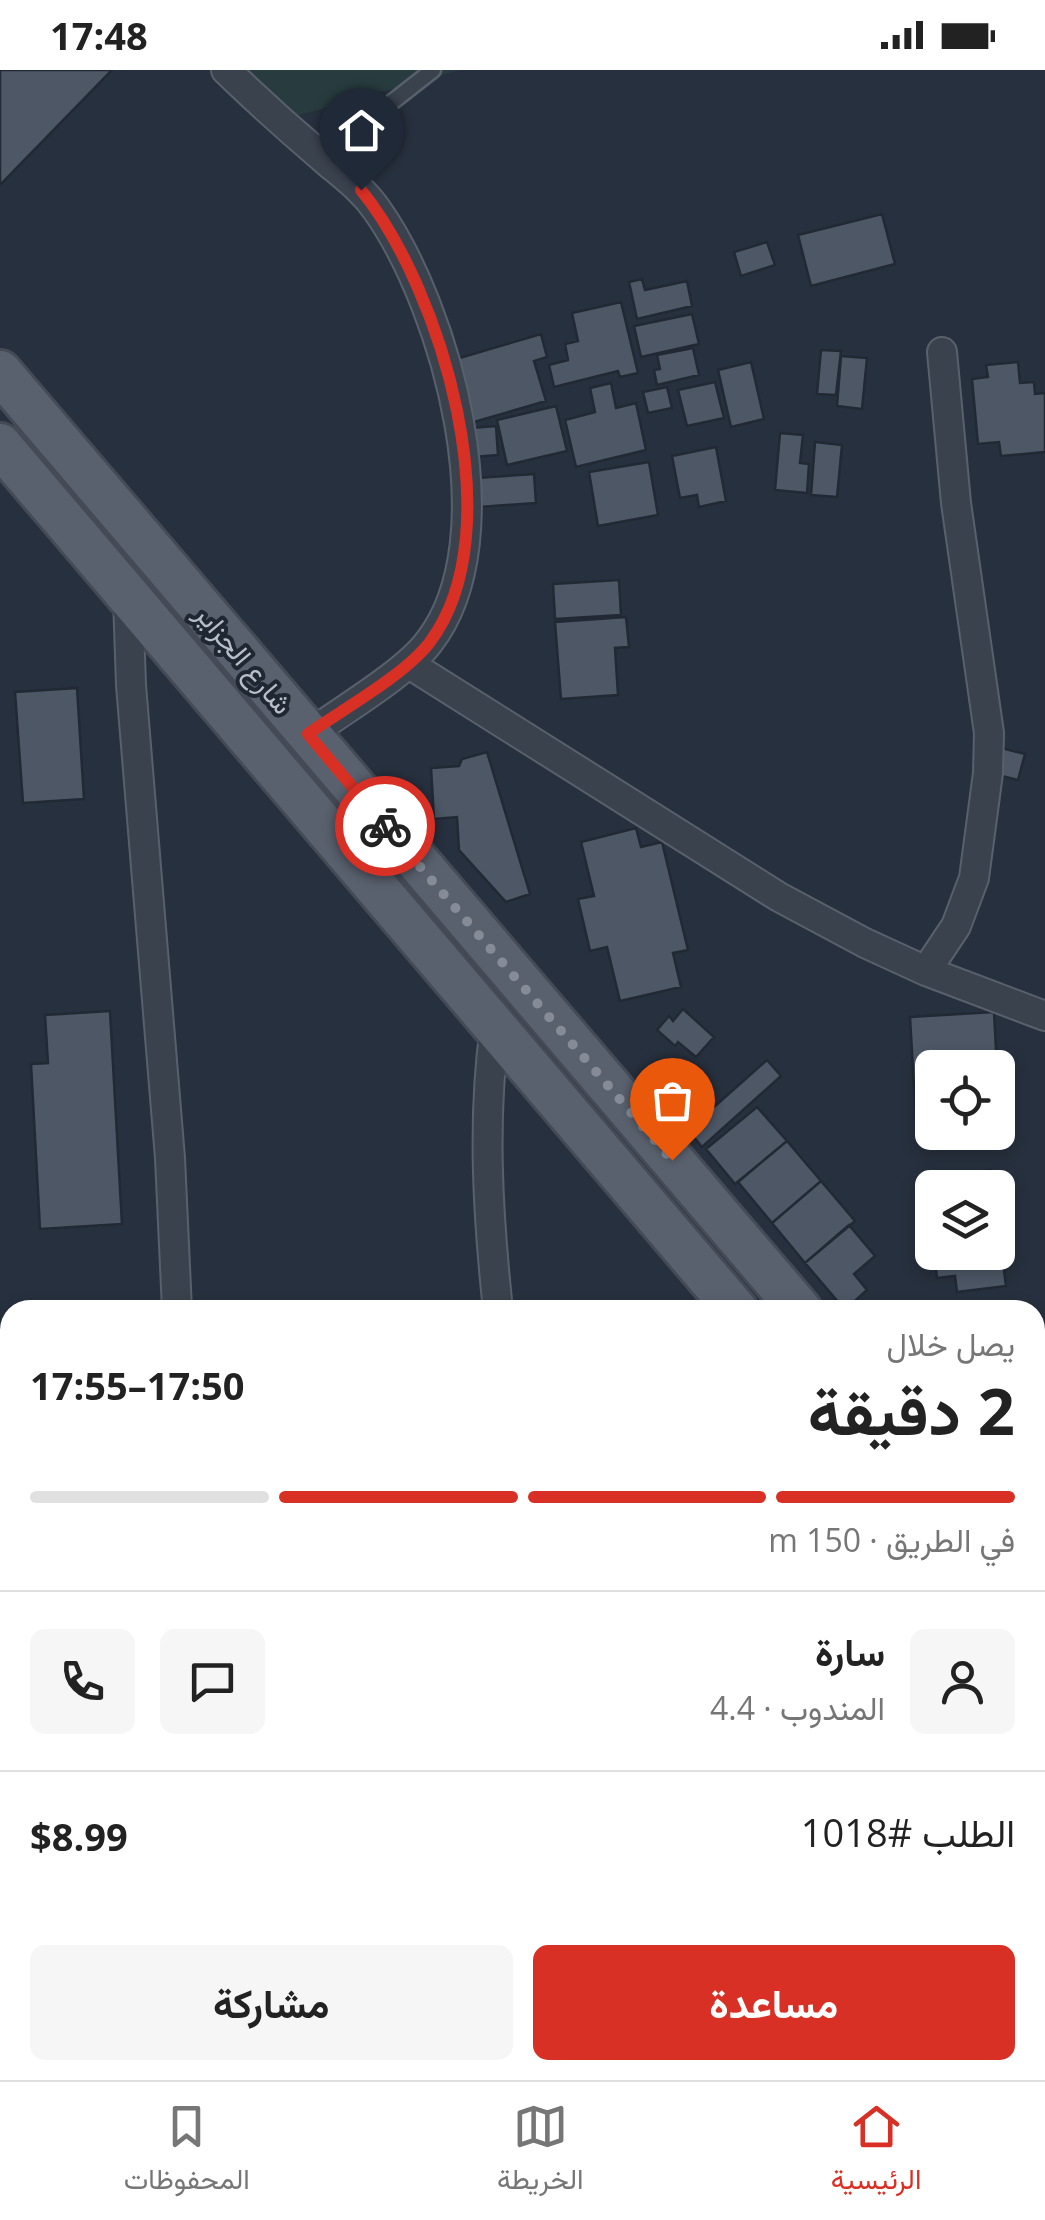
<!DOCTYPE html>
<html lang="ar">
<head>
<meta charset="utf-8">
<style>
	body { margin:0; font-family:"Open Sans",Vazirmatn,sans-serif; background:#f6f6f6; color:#222; direction:rtl; height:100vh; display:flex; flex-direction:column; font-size:38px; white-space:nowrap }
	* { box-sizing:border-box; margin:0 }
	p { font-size:32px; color:#767676 }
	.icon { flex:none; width:55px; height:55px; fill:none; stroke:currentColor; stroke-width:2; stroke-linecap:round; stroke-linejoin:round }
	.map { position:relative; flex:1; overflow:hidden; direction:ltr }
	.drawer { position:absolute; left:0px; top:1230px; width:1045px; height:780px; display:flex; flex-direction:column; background:#fff; border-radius:30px 30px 0 0; box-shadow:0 5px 15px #0003; direction:rtl }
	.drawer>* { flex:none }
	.buttons { position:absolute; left:915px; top:980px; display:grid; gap:20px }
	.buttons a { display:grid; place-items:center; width:100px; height:100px; border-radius:15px; background:#fff; box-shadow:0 5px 15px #0003; font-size:50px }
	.pin { position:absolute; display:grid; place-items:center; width:85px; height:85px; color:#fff; margin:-102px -42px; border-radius:50% 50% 50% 0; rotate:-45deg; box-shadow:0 0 10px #0007 }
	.pin .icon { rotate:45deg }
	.courier { position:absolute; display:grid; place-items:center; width:100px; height:100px; margin:-50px; border:8px solid #d93025; border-radius:50%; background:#fff; color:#222; box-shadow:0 2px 12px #0007 }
	.overview em { font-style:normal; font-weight:700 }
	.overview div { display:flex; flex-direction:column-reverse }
	.overview { display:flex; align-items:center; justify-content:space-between; height:170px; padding:0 30px }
	h1 { font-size:65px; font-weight:700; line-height:75px }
	.bar { display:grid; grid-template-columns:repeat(4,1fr); gap:15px 10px; align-content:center; height:120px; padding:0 30px }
	.bar i { height:12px; border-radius:8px; background:#e0e0e0 }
	.bar .on { background:#d93025 }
	.bar p { grid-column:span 4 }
	.line { display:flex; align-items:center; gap:25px; padding:0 30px; border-top:2px solid #e0e0e0 }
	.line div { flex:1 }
	.round { display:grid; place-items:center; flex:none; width:105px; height:105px; border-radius:15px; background:#f6f6f6 }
	.cta { display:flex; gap:20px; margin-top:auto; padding:20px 30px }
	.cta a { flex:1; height:115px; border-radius:15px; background:#d93025; color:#fff; font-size:40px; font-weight:700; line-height:115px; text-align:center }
	.cta a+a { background:#f6f6f6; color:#222 }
	.status { display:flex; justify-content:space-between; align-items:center; height:70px; padding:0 50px; background:#fff; direction:ltr }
	.status svg { height:28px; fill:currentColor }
	.tab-bar { display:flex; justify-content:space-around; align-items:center; height:140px; border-top:2px solid #e0e0e0; background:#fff; font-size:28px; color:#767676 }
	.tab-bar a { display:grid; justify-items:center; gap:5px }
	.tab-bar .on { color:#d93025 }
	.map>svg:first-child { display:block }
	.green { fill:#283c3f }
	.building { fill:#4d5766; stroke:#212935; stroke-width:2.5 }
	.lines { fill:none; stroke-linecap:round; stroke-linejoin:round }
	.lane-casing { stroke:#58606c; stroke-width:19 }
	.street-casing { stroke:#58606c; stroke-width:32 }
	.primary-casing { stroke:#444b57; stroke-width:48 }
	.lane { stroke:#3a424e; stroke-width:14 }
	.street { stroke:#3a424e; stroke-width:28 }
	.primary { stroke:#59616e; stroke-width:42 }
	.done { stroke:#858c98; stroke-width:10; stroke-dasharray:0 18 }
	.route { stroke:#d93025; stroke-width:12 }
	.labels { text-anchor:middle; stroke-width:8; stroke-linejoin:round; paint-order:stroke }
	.street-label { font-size:28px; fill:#b7bdc9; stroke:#1f2733 }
</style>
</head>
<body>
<div class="status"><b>17:48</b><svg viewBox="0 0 49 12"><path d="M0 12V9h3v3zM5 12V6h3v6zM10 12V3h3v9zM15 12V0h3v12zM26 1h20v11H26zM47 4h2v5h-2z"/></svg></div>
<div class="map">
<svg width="1045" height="2010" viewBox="0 0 1045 2010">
	<rect width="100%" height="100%" fill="#27303e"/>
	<path class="green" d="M241,0H460L285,49Z"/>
	<path class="building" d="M0,0H112L0,115Z
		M882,144L895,194L811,216L798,165Z
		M767,172L775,195L741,206L734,182Z
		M642,209L645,220L687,211L692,236L637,249L629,212Z
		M621,232L638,303L620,307L618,301L554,317L549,295L568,290L565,274L578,271L572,243Z
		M692,244L699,274L641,287L634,256Z
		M541,264L547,287L534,291L546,331L474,352L456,289Z
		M693,278L699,305L657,315L654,300L660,299L657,285Z
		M821,280L841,281L836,325L817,324Z
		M841,286L867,288L862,339L837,336Z
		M751,292L764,349L731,357L718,300Z
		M1018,292L1020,313L1034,312L1035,324L1045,323V382L1001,386L999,372L978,374L972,309L988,307L986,295Z
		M715,312L724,348L687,356L678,320Z
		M611,313L616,338L636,333L646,380L576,397L565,350L595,342L590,318Z
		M667,317L672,338L648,343L643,322Z
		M556,336L567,381L507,395L497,350Z
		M496,356L498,385L473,387L471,358Z
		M780,363L803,365L800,393L809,394L807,423L775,420Z
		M815,372L842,375L837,427L811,425Z
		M716,377L726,431L699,437L697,425L680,428L672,386Z
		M649,392L658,445L598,456L589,402Z
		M534,404L536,433L479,437L476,408Z
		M619,510L621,545L555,549L553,514Z
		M626,547L629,577L615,578L618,625L561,629L555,552Z
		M77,618L84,729L23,733L15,622Z
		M1001,678L1025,684L1018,710L994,704Z
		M487,682L530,824L506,832L459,780L457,747L434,749L431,698L459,696L462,689Z
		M636,758L641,777L662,772L688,880L673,883L681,917L620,931L607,877L590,881L578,829L594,826L581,772Z
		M683,939L714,967L696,987L678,972L675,976L657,960L669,946L673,951Z
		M110,941L122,1154L40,1159L31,994L48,993L45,945Z
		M994,942L997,998H932V1051L916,1052L910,947Z
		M767,990L781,1006L702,1077L688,1060Z
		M757,1037L787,1071L735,1114L706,1079Z
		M787,1071L821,1111L772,1153L738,1112Z
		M991,1100L993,1118H932V1173L924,1109Z
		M821,1111L855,1151L805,1193L772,1153Z
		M998,1152L1006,1216L957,1222L955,1206L937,1208L934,1182H998Z
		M849,1155L875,1186L854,1204L867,1220L845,1240L805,1193Z
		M10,1321V1439L0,1437V1365Z
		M1035,1370L1045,1383V1417L1035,1426Z
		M1045,1419V1483L1035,1471V1427Z
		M0,1493L10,1496V1556L6,1555L9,1542L0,1539Z
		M0,1593L10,1597V1660L0,1656Z
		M1045,2001V2010H1004Z"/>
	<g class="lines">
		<defs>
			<path id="lane" d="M322,87L433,0"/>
			<path id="street" d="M226,0C257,30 289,59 322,87C341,104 362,118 377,140C446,238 510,467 429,572C405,604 342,640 309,665
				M128,528L131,615L170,1088L177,1240
				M409,594L779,827L865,873L926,901L1045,946
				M926,901L956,856L974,808L988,703L989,663L956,433L942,282
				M495,957C482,1051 488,1146 498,1240
				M0,1583L10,1585
				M1035,1742L1045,1749
				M1035,1822L1045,1811
				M1035,1980L1045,1977
				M563,2000L564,2010
				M890,2010L958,2000"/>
			<path id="primary" d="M0,302L800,1240
				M0,375L736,1240
				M1035,1519L1045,1531
				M1035,1598L1045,1610"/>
		</defs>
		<use href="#lane" class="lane-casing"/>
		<use href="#street" class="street-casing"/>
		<use href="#primary" class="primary-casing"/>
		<use href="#lane" class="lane"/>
		<use href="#street" class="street"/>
		<use href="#primary" class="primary"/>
	</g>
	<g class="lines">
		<path class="done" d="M385,756L672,1090"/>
		<path class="route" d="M361,120C441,218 514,460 430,572C405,605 343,639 308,664L385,756"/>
	</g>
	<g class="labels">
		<g class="street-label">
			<text transform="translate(244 589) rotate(50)" y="10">شارع الجزاير</text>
		</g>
	</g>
</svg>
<div class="buttons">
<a><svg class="icon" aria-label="locate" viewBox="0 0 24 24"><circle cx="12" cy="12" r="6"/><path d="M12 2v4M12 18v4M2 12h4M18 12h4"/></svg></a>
<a><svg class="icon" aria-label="layers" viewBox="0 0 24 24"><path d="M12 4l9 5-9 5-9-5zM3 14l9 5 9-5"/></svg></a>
</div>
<div class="pin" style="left:672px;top:1090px;background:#ea580c"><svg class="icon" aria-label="bag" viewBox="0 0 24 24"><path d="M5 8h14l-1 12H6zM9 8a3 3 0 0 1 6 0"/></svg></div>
<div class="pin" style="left:361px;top:120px;background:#1f2937"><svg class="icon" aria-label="home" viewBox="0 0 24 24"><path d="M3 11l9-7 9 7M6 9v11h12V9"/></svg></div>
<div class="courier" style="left:385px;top:756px"><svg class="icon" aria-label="bike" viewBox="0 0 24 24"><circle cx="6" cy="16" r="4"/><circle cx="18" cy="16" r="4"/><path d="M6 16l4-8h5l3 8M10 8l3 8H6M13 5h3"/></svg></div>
<section class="drawer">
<div class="overview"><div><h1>2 دقيقة</h1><p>يصل خلال</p></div><em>17:50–17:55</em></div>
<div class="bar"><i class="on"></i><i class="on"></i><i class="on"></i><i></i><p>في الطريق · 150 m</p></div>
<div class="line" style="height:180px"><a class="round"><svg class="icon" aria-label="person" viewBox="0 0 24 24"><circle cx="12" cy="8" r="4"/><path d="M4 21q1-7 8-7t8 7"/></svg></a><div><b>سارة</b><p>المندوب · 4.4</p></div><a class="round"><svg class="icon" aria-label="chat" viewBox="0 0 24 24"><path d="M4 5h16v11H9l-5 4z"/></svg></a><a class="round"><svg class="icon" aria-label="phone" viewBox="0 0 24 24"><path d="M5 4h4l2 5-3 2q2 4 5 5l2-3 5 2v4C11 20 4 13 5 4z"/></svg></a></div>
<div class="line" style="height:130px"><div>الطلب #1018</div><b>$8.99</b></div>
<div class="cta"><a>مساعدة</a><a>مشاركة</a></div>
</section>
</div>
<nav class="tab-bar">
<a class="on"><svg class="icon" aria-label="home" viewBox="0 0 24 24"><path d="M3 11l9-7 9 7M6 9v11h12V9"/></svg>الرئيسية</a>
<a><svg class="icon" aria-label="map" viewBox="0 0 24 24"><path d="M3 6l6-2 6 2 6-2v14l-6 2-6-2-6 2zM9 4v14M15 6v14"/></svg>الخريطة</a>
<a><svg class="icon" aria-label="saved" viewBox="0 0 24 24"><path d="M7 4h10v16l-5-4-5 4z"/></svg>المحفوظات</a>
</nav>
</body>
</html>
